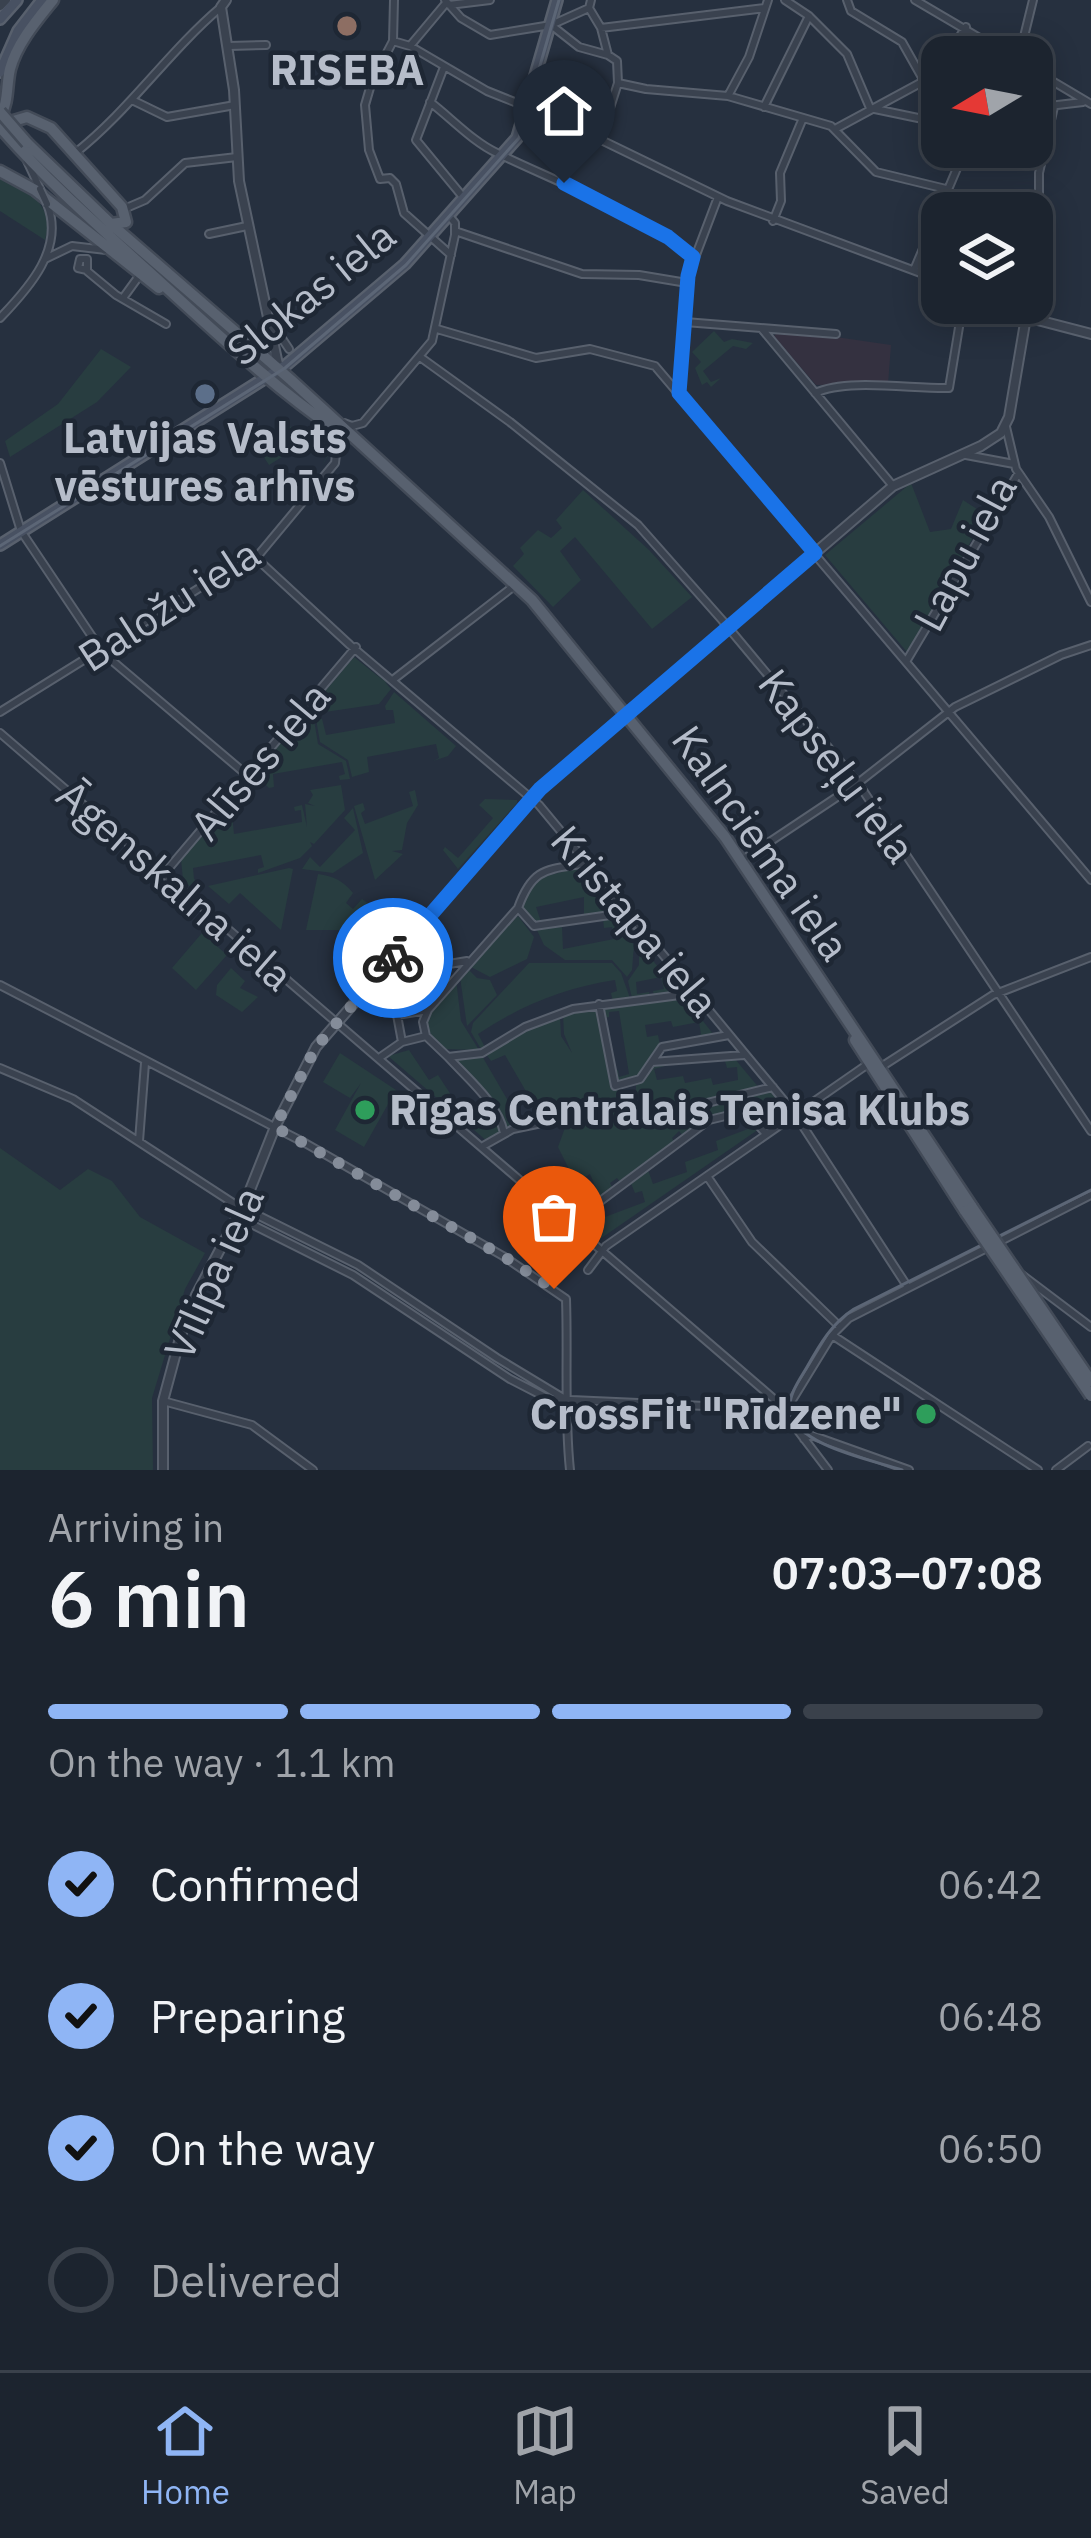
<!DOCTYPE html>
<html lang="en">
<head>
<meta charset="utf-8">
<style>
	body { margin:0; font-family:"IBM Plex Sans",sans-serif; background:#252c37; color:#f1f3f6; height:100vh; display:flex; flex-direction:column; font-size:45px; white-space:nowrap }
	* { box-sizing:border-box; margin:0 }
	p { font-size:39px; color:#a0a4aa }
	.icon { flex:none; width:66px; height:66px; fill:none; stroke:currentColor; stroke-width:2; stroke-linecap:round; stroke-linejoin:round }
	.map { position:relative; height:1470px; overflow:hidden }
	.drawer { display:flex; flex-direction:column; background:#1c242f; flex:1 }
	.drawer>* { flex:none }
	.needle { width:78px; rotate:260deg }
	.buttons { position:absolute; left:921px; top:36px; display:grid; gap:24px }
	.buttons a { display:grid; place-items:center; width:132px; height:132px; border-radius:24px; background:#1c242f; box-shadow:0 6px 30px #0003,0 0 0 3px #3a414b; font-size:60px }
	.pin { position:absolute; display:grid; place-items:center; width:102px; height:102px; color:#fff; margin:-123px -51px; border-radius:50% 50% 50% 0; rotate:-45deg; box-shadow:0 0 12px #0007 }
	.pin .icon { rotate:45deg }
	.courier { position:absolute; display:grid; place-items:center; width:120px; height:120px; margin:-60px; border:9px solid #1a73e8; border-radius:50%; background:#fff; color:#222; box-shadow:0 3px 15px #0007 }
	.head em { font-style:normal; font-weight:600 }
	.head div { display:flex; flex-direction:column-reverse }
	.head { display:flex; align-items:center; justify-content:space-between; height:204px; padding:0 48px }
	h1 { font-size:78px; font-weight:600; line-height:90px }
	.bar { display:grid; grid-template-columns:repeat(4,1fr); gap:18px 12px; align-content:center; height:144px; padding:0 48px }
	.bar i { height:15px; border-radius:9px; background:#3a414b }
	.bar .selected { background:#8fb5f5 }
	.bar p { grid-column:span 4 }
	ol { padding:0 48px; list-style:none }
	li { display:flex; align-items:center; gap:36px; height:132px }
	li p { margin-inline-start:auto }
	li .icon { padding:12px; border-radius:50%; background:#8fb5f5; color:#111; stroke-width:4 }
	li:last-child { color:#a0a4aa }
	li i { width:66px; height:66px; border:6px solid #3a414b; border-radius:50% }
	.menu { display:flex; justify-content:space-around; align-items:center; height:168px; border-top:3px solid #3a414b; background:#1c242f; font-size:33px; color:#a0a4aa }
	.menu a { display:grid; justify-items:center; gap:6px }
	.menu .selected { color:#8fb5f5 }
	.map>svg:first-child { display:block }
	.medical { fill:#343140 }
	.green { fill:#283d40 }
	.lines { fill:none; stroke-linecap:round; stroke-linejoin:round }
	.minor-casing { stroke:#58606d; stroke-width:10 }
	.tertiary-casing { stroke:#58606d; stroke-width:12 }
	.secondary-casing { stroke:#58606d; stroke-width:14 }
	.primary-casing { stroke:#434b58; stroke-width:15 }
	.minor { stroke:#3a424f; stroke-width:6 }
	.tertiary { stroke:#3a424f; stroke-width:8 }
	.secondary { stroke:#485162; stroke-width:9 }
	.primary { stroke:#58616f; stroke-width:10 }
	.tram { stroke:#5c6676; stroke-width:3 }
	.minor-bridge-casing { stroke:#58606d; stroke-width:10; stroke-linecap:butt }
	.primary-bridge-casing { stroke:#434b58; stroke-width:15; stroke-linecap:butt }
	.minor-bridge { stroke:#3a424f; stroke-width:6 }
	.primary-bridge { stroke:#58616f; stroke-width:10 }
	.done { stroke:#848c99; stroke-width:12; stroke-dasharray:0 21.6 }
	.route { stroke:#1a73e8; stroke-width:15 }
	.education-dot { fill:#8d6e63; stroke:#1e2734; stroke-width:4.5 }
	.service-dot { fill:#5c6f8a; stroke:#1e2734; stroke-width:4.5 }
	.leisure-dot { fill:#2e9e5b; stroke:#1e2734; stroke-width:4.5 }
	.labels { text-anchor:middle; stroke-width:9; stroke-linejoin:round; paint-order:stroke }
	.poi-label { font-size:42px; font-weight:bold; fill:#b6bdca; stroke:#1e2734 }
	.street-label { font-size:42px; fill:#b6bdca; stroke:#1e2734 }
</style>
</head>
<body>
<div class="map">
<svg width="1091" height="1470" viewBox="0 0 1091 1470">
	<rect width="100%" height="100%" fill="#26303f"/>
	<path class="medical" d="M776,334L836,337L891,345L888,384L816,385L774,336Z"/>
	<path class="green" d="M0,172C25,189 56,204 45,240L0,211Z
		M714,331L724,342L732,339L753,343L746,349L733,346L703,371L711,382L721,378L711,387L707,382L702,385L695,368L701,362L692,352Z
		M101,349L131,367L97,402L10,457L5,441L58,404Z
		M280,422C299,431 320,435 329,454L322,466L328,454L315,443L302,458L293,450L269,465L258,448L285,430Z
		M911,483L930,532L951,529L963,500L986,515L907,652L825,555Z
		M583,490L649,550L692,597L652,629L575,537L560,551L581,580L553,607L513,566L524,554L520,548L538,530L551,538L562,528L556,520Z
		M357,655L393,685L385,682L391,689L379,704L305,715L354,657L384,681Z
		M394,692L456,746L448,756L433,761L439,758L436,744L367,757L369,772L352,777L348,760L320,742L316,719H322L326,735L395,723L393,710H386L385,706Z
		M314,720L318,744L346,761L350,779L340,780L339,776L345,774L342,762L273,774L274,787L269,788L254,773L297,722Z
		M341,785L345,810L314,844L310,842L312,846L300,858L258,873V869L264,867L261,855L193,868L194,879L201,884L193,889L183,880L181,859L221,811L232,814L234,834L302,822L301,810L295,811L294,807L302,805L307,827L305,804L315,806L308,803L313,795L310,790Z
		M415,790L418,805L407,823L402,850L392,851L403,854L375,880L354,806L363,803L365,810L361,813L365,824L413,806L409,792Z
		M485,799L517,800V803L458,869L443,850L445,847L458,858L493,818L479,805Z
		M353,808L363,853L333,873L302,869L310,857L320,867L355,830L344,818Z
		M289,868L293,869L281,930L240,893L229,904L208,886Z
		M577,868L614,913L584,918V897L536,907L542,925L527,918L521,905L535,879Z
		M318,874C334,876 343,881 353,893L346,903L353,909L362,899L379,911L362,930H306Z
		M389,914L407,927L353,988L346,983L353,955L362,963L395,925L387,917Z
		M518,916L534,937L527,959L490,977L469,966Z
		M613,918L634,945L632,970L627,977L612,960H565L544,945L536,928L562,927L563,949L614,939L612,927L604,928L603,919Z
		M202,933L227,955L196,990L172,968Z
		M639,944L679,992L654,995L653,991L664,989L661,977L636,982L637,994L649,992L650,996L632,998L628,981L639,965Z
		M529,963H612L621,973L630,998L613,1001L611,993L617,991L615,980C563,988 522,1005 478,1034L486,1049L482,1051L471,1032L473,1023Z
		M231,968L245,981L240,988L258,997L242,1012L216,995L217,985Z
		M467,968L477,978L490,980L497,995L467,1026L460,977Z
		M456,979L461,1021L479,1050L443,1049C412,1019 434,1006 456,979Z
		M683,996L714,1035L691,1040L701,1034L699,1022L673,1027L671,1021L645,1025L647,1037L658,1035L660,1045L641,1074L618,1084L612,1071L618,1070L619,1077L629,1074L619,1011L609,1012V1017L603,1018L601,1005Z
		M598,1005L609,1077L612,1086L620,1087V1106L594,1103L591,1096V1102L572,1109L571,1105L570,1109L528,1125L525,1119L538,1112L505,1055L491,1061L486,1054L517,1034L560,1015L561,1036L572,1053L564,1034L563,1014Z
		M409,1050L429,1080L438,1075L457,1104L466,1100L485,1129L495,1123L492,1116L495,1114L502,1133L488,1142L388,1056Z
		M340,1053L396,1090L364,1147L335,1130L361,1083L350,1098L323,1082Z
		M482,1056L522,1125L506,1131L483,1088L452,1059Z
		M735,1059L760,1089L656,1110L642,1105L636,1093V1083L644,1082L653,1066L665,1063V1066L654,1069L657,1080L683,1076L685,1083L711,1078L713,1085L738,1080L737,1067L727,1068L725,1061Z
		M770,1090L787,1110L763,1127L748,1110L717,1114L683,1136L679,1131L672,1138L675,1143L621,1183L617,1178L610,1183L613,1189L600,1197L590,1174L585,1177L594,1201L586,1203L558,1147L570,1114L588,1106L672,1114Z
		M736,1114L748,1116L759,1129L600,1239L578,1218L592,1207L597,1220L645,1202L642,1191L635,1193L630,1181L648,1170L653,1184L687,1172L685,1162L718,1150L716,1141L748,1129L744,1118L738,1120Z
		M0,1148L60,1190L88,1169L112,1181L140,1217L205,1253L185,1289L152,1398L153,1470H0Z"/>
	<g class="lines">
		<defs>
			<path id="minor" d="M394,0L393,41L372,81L365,105L369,150L380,179L390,178L396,184L404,213L451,255
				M445,0L461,18L490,35L551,25L589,8
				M591,0L589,8L601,28L608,55L617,61L618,83L600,139
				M785,0L809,16L847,54L870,108L942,123
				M847,0L851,11L902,42L924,81
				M915,0L1012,57
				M449,5L490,0
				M551,25L579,47L608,55
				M601,28L765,8
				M393,41L410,46L487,91L562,121L727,201L942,281
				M229,46L266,45
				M410,46L446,3
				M946,57L966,27
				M1019,57L1033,0
				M444,67L416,140L463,197
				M1032,69L1091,104
				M618,83L646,89L728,96L831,126L876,172L946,189L980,213
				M728,96L749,57L768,0
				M132,100L167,117L235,105
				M430,102C451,118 473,142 497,153C563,185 635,210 693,257
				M764,107L809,16
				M1032,108L1083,102
				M837,128L924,81L942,62
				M74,154C129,111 168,52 221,7
				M27,161L40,189
				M124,209L145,200L185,163L237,157
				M773,221L781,201L780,173L803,118
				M455,231L582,274L639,275L687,283
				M209,234L247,226
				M45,259L72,246L106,250
				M87,270L78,268L80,259H87V271L116,295L166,324
				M914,270L966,147
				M1032,291L1039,239V173L1054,107
				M123,298L139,276
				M995,303L1026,317L1029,303
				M0,318C29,288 65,248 47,204
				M271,322L289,349
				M685,322L836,334
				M437,329L536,358L590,349L655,366L1091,880
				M762,329L893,486
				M420,357L510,422L638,525L722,620L858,783L1091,1131
				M679,389L688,276L718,197
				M815,393C847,378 912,389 949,388L963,303
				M344,423L352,426L363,423L432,341L455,235V223L449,216
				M1006,427L1016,469L1049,517L1091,602
				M966,455L1014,464
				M0,463L21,531L103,653L248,776
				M256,558L350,645L539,805L795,1114L907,1286
				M907,660L1018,474
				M394,679L514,586
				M0,712L246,559L256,558L335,463L337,446L320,422
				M0,733L774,1399L828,1470
				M741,861L858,783L955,707L1061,655L1091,645
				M163,875L356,647
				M518,908C533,866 548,870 587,863
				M617,914L633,934L642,929
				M0,985L305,1143L503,1256L566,1299C568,1357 564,1413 570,1470
				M441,989L437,966L467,961
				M599,1004L615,1086L640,1079L662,1047L729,1035
				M428,1010L518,908L534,926L617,914L624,909
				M402,1042L397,1015L428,1010L423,1022L426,1036
				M448,1057C468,1079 498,1103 504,1133
				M379,1058L402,1042L426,1036L448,1057L482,1053L525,1027L573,1009L695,993
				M652,1062L744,1055
				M881,1067L993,995L1091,957
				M0,1068L73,1099L233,1203L358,1265L497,1358L565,1399
				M139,1141L145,1063
				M483,1146L513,1129L537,1124L586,1104L670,1112L773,1087
				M707,1176L752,1242L839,1326
				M242,1208L245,1221L353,1275L510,1379L549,1399L705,1406L783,1415
				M571,1223L709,1120L746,1111L766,1134
				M588,1270L606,1246L868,1064
				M1022,1275L1091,1327
				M832,1335L1038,1470
				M163,1401L252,1425L313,1470
				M783,1415L832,1335L849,1318L1091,1195
				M804,1439L811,1435L909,1470
				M1056,1470L1088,1446"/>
			<path id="tertiary" d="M226,0L221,7L234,90L239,181L279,369
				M0,6L6,0
				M163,1470V1401L180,1338L196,1295L246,1200L275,1127L316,1047L540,789L893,486L981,446L1001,433L1009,417L1026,317L1091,334"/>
			<path id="secondary" d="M0,19L17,0
				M0,72L18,31L42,0
				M0,545L286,365L405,264L517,138L557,0"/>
			<path id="primary" d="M0,117C9,101 6,86 10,69C17,43 37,20 53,0
				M0,125L27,117L51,128L122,207L126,222L111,224
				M0,127C45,179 96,224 147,270C209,326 270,385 339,432
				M27,143L111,224L291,380L532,600L725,837L972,1207
				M0,171L35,190L159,288
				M855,1040L965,1211"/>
		</defs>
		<use href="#minor" class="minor-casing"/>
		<use href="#tertiary" class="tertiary-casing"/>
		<use href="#secondary" class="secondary-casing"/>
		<use href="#primary" class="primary-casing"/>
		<use href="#minor" class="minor"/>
		<use href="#tertiary" class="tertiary"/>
		<use href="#secondary" class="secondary"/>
		<use href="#primary" class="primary"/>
		<path class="tram" d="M0,546L285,368L406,265L519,138L559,0
			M902,1470C873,1460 795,1446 790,1410C788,1395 800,1379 807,1367C820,1344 832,1323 854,1309L1091,1190"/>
		<defs>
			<path id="minor-bridge" d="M40,189L47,204"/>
			<path id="primary-bridge" d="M0,112L27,143
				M972,1207L1091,1381
				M965,1211L1091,1396"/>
		</defs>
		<use href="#minor-bridge" class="minor-bridge-casing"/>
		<use href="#primary-bridge" class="primary-bridge-casing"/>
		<use href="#minor-bridge" class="minor-bridge"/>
		<use href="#primary-bridge" class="primary-bridge"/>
	</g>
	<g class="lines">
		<path class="done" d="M393,958L316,1047L275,1127L503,1256L554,1289"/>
		<path class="route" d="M393,958L540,789L815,553L679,393L688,276L693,257L668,237L564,183"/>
	</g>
	<circle class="education-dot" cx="347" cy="26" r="12"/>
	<circle class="service-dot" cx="205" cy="394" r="12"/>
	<g class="leisure-dot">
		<circle cx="365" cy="1110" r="12"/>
		<circle cx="926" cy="1414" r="12"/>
	</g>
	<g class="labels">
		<g class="poi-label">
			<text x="347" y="85">RISEBA</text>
			<text x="205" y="453">Latvijas Valsts<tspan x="205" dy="48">vēstures arhīvs</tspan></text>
			<text x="389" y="1125" text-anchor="start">Rīgas Centrālais Tenisa Klubs</text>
			<text x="902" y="1429" text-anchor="end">CrossFit "Rīdzene"</text>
		</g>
		<g class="street-label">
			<text transform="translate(311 293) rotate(-39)" y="15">Slokas iela</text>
			<text transform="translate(965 553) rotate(-62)" y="15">Lapu iela</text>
			<text transform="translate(169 605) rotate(-33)" y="15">Baložu iela</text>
			<text transform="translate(260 761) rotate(-50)" y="15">Alīses iela</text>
			<text transform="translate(837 766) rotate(53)" y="15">Kapseļu iela</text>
			<text transform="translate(761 843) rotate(55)" y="15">Kalnciema iela</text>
			<text transform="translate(175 885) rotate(41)" y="15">Āgenskalna iela</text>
			<text transform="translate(635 921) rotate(50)" y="15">Kristapa iela</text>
			<text transform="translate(214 1273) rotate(-66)" y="15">Vīlipa iela</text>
		</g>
	</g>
</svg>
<div class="buttons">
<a><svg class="needle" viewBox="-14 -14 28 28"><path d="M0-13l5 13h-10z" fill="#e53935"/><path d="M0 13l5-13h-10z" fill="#a0a4aa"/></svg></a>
<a><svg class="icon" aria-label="layers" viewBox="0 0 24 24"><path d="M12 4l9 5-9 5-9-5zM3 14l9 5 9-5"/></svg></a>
</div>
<div class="pin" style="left:554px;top:1289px;background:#ea580c"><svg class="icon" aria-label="bag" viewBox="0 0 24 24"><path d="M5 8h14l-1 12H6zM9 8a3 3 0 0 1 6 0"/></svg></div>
<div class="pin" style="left:564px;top:183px;background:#1f2937"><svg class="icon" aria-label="home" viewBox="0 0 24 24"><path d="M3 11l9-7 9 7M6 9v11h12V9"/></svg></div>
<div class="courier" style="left:393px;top:958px"><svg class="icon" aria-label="bike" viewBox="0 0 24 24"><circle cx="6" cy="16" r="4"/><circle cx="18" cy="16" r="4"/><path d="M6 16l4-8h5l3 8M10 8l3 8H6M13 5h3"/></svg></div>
</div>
<section class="drawer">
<div class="head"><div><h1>6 min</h1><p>Arriving in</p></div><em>07:03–07:08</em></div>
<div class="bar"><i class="selected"></i><i class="selected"></i><i class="selected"></i><i></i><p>On the way · 1.1 km</p></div>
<ol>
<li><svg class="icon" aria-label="check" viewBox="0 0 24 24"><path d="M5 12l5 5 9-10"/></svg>Confirmed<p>06:42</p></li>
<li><svg class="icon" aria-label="check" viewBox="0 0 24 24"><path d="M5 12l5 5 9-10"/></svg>Preparing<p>06:48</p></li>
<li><svg class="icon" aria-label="check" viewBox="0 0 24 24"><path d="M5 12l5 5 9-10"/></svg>On the way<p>06:50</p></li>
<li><i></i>Delivered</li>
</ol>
</section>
<nav class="menu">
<a class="selected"><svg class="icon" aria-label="home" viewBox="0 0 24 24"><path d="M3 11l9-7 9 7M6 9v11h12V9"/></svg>Home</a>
<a><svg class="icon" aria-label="map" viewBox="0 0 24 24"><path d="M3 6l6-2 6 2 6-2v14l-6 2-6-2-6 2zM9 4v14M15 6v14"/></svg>Map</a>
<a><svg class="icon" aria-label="saved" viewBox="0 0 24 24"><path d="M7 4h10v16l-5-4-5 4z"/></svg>Saved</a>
</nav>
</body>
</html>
